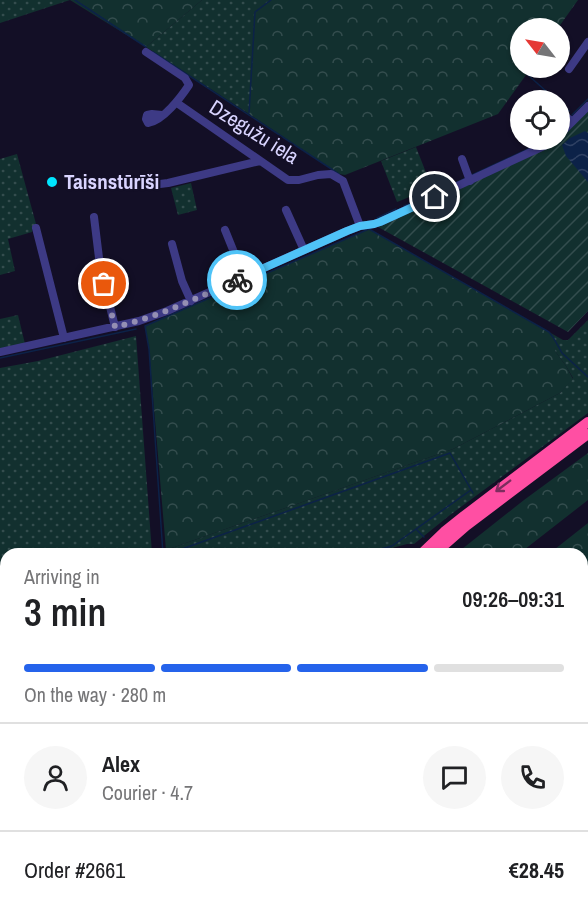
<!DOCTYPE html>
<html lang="en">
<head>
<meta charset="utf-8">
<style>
	body { margin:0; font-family:"Archivo Narrow",sans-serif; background:#f6f6f6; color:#202124; height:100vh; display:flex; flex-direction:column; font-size:22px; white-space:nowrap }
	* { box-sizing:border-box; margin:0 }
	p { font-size:20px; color:#757577 }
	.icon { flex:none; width:33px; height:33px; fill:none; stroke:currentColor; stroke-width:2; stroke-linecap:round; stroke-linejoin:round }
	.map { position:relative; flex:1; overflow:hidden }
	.panel { position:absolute; left:0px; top:548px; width:588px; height:374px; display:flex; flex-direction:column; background:#fff; border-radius:18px 18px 0 0; box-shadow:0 2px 4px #0004 }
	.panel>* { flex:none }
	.needle { width:39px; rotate:301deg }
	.fabs { position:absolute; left:510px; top:18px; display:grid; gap:12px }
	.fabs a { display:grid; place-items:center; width:60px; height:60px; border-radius:50%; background:#fff; box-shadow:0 2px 4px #0004; font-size:30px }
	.pin { position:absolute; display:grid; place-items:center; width:51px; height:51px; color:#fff; margin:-26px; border:3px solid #fff; border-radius:50%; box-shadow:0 2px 6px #0007 }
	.courier { position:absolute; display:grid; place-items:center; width:60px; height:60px; margin:-30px; border:4px solid #4fc3f7; border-radius:50%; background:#fff; color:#222; box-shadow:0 2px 8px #0007 }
	.headline em { font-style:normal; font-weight:600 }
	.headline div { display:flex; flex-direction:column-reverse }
	.headline { display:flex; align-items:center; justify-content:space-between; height:102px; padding:0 24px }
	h1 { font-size:39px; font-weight:600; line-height:45px }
	.bar { display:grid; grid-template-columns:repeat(4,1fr); gap:9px 6px; align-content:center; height:72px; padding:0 24px }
	.bar i { height:8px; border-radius:4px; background:#e0e0e0 }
	.bar .active { background:#2563eb }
	.bar p { grid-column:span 4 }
	.line { display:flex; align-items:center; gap:15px; padding:0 24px; border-top:2px solid #e0e0e0 }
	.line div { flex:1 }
	.round { display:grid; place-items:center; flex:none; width:63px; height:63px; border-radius:32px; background:#f6f6f6 }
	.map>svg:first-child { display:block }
	.grass { fill:url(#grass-dots) }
	.forest { fill:url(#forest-crowns) }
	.garden { fill:url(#garden-furrows) }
	.water { fill:url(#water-waves) }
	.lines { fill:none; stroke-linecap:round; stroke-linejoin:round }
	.stream { stroke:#0c2248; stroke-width:1.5 }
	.minor { stroke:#3d3a85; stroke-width:8 }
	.highway { stroke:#ff4fa3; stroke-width:10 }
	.rail { stroke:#00e5ff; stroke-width:1.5; stroke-dasharray:9 8; stroke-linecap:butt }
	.oneway { stroke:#7d2c5e }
	.done { stroke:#948fb3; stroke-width:6; stroke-dasharray:0 10.8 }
	.route { stroke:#4fc3f7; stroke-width:8 }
	.poi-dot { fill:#00e5ff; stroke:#130f26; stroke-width:2 }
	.labels { text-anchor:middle; stroke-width:4.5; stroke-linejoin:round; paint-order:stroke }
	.street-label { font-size:21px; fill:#d9d4ff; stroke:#130f26 }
	.poi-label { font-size:21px; font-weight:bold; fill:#d9d4ff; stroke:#130f26; text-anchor:start }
</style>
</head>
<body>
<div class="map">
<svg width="588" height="920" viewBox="0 0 588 920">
	<defs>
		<pattern id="grass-dots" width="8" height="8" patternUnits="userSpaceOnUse" patternTransform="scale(1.5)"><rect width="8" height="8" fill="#12302f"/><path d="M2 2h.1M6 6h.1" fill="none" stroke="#344d4e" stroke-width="1.8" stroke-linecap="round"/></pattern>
		<pattern id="forest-crowns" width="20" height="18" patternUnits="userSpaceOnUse" patternTransform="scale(1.5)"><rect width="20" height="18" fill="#12302f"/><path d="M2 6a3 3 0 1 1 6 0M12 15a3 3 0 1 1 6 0" fill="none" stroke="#344d4e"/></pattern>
		<pattern id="garden-furrows" width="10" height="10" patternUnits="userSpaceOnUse" patternTransform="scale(1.5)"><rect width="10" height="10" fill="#12302f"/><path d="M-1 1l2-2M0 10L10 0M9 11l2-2" fill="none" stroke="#344d4e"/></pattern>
		<pattern id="water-waves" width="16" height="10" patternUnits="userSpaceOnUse" patternTransform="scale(1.5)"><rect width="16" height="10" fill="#0c2248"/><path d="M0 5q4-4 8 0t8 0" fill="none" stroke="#2f4163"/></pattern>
	</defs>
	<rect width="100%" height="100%" fill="#130f26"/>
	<path class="grass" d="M0,0H70L0,23Z
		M202,0H271L255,12L249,114L146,47Z
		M416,147L432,188L397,202L381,161Z
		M17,154L36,224L33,227L32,232L8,239L15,271L0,275V159Z
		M191,183L197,210L178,215L171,188Z
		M18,315L25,344L0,349V319Z
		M588,320V413L450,515L414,544H407L370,554H166V550L453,449L560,393L573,378L566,366L555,351L553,337L549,332L563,340H568Z
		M136,336L152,553L6,554V851L0,848V368L38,361Z
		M6,911V915H180L194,920H0V913Z"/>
	<path class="forest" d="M70,0H202L146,47Z
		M271,0H578L558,28H520V68H531L498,114L345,175L339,174L249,114L255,12Z
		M369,229L549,332L553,337L557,345L555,351L566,366L573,379L560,393L453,449L166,550L149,349L145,326Z
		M588,453V500L520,553H457L524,500Z
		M588,523V675L582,679V554L550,553Z
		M588,707V870L582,872V712Z
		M317,915H511L515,920H310Z"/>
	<path class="garden" d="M588,109V311L568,332L378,227L551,146L557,140H560V137Z"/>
	<path class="water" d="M585,131L588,133V182L566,156L562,145L570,138Z"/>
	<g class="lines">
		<path class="stream" d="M75,0L146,47
			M153,52L339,174
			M528,75L556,100
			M560,103L569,111
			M249,113L255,12L271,0
			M572,115L588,99
			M560,127L565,122
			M472,175L539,144
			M446,187L464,179
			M404,206L439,191
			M377,218L396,209
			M0,358L136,329
			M417,530L424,537
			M163,554L149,349L145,326L369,229L549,332L553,337L562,353L588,377
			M168,554L450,453L473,493
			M362,554L392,546L471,490
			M582,791L588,786
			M582,850L586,884
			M582,886L588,884
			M0,913L6,911
			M565,915L569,920
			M328,916L329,915
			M512,920L516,917"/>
		<path class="minor" d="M146,52L185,78L189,85C181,97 163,121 148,123L146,119L147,115L152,114L162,115
			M569,69L588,42
			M177,103L288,180H299L318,175L331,174L343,181L360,226
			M560,119L562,117H566L572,121
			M560,134L588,106
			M462,159L470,181
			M152,185L168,183L260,161
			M286,210L304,250
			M94,217L100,266L115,327
			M36,228L64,338
			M225,230L244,277
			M172,244L182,281L191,301
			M0,352L139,321L167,311L347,231L360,226L374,224L380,222L546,145L554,140"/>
		<path class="highway" d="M421,554L444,532L464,516L588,422
			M434,554L466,526L588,434
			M529,915L533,920
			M541,915L545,920"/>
		<path class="rail" d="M582,695L588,691
			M300,920L307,915"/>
	</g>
	<defs><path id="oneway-shaft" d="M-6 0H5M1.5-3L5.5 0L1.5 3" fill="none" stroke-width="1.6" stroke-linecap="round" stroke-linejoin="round" transform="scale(1.5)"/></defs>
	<use class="oneway" href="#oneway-shaft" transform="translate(503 486) rotate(143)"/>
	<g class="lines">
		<path class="done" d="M104,284L115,327C158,317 197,298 237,280"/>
		<path class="route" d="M237,280L347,231L360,226L374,224L380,222L435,197"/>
	</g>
	<circle class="poi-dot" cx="52" cy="182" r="6"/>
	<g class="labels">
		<g class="street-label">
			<text transform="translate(254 132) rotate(32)" y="7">Dzegužu iela</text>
		</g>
		<g class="poi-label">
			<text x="64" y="189">Taisnstūrīši</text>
		</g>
	</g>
</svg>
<div class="fabs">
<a><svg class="needle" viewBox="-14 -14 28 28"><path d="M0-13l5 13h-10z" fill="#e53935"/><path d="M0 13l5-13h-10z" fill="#757577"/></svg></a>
<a><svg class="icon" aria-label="locate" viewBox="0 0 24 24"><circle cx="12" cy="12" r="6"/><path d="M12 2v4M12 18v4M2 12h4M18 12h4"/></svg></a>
</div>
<div class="pin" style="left:104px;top:284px;background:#ea580c"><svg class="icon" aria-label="bag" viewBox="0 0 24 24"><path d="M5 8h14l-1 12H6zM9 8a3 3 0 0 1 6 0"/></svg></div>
<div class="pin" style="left:435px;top:197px;background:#1f2937"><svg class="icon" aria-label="home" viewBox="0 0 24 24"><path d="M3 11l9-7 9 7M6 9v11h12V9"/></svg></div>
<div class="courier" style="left:237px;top:280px"><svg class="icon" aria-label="bike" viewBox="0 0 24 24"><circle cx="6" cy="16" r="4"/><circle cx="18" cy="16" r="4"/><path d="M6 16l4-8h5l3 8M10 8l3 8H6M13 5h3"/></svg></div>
<section class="panel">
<div class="headline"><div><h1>3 min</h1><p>Arriving in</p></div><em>09:26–09:31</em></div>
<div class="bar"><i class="active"></i><i class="active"></i><i class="active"></i><i></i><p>On the way · 280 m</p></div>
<div class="line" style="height:108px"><a class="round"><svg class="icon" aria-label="person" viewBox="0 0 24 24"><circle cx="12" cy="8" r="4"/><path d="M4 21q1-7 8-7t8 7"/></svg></a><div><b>Alex</b><p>Courier · 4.7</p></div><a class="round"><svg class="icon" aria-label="chat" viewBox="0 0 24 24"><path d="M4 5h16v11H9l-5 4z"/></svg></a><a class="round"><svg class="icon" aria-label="phone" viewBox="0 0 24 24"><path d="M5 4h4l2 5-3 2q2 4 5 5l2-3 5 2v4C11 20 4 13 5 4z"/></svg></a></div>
<div class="line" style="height:78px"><div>Order #2661</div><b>€28.45</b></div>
</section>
</div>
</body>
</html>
